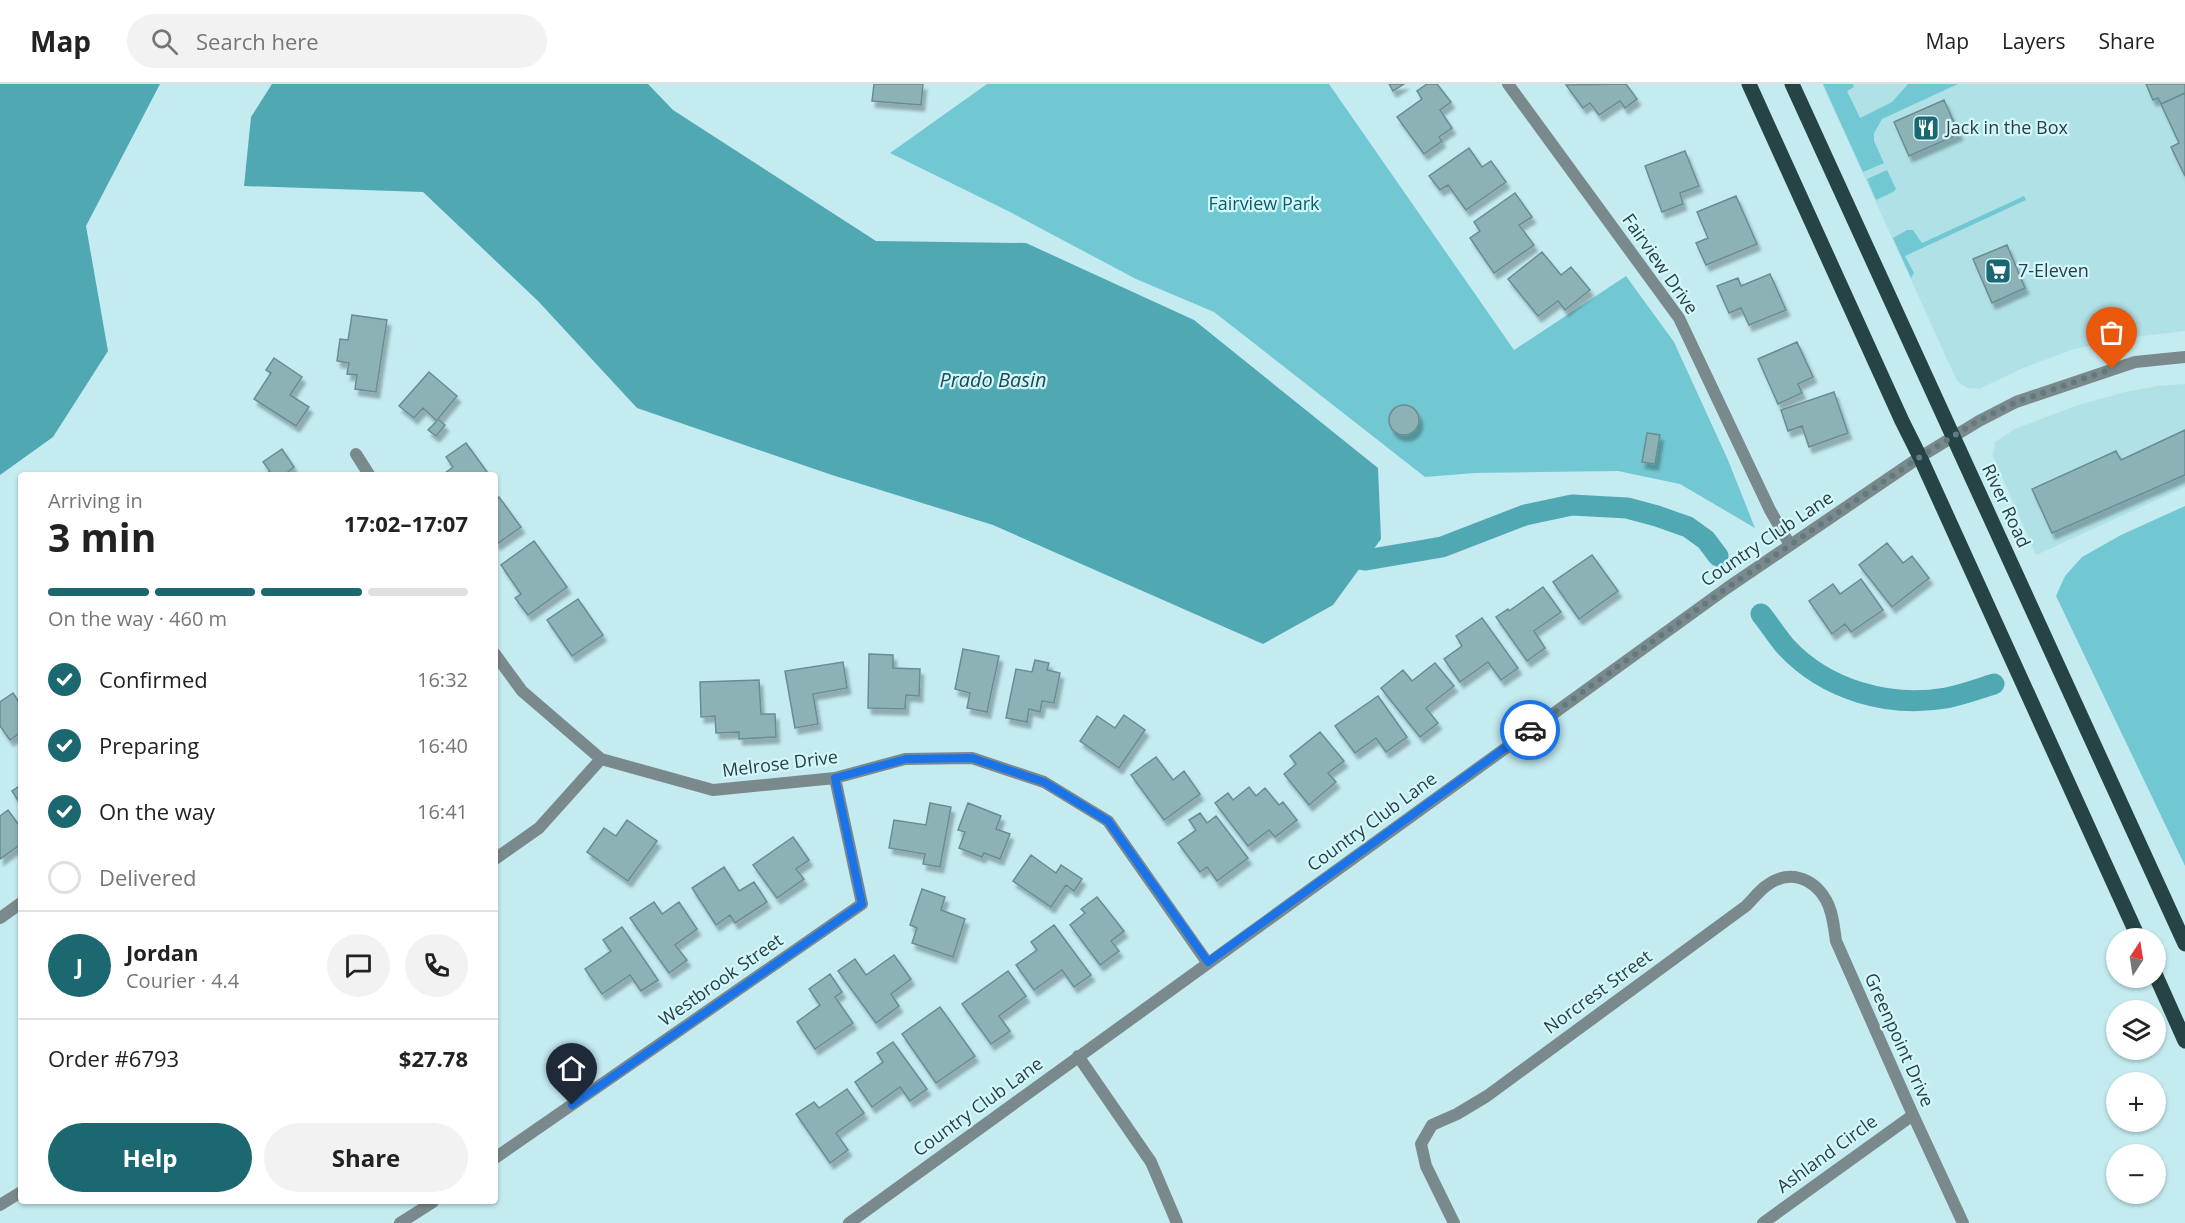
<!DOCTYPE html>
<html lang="en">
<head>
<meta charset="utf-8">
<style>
	body { margin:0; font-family:"Open Sans",sans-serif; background:#f2f2f2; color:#222; height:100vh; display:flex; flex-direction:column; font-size:22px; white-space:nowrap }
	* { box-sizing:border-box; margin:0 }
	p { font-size:20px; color:#767676 }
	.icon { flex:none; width:33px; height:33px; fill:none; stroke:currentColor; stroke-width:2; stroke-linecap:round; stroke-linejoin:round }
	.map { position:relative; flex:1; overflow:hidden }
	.panel { position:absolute; left:18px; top:388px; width:480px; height:732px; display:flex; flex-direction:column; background:#fff; border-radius:6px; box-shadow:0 2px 4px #0004 }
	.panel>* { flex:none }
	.needle { width:39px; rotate:12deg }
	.buttons { position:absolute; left:2106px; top:844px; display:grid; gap:12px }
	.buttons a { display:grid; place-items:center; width:60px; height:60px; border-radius:50%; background:#fff; box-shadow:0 2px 4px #0004; font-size:30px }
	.pin { position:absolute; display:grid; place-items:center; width:51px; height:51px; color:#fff; margin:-62px -26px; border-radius:50% 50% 50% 0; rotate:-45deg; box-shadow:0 0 6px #0007 }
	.pin .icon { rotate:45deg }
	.courier { position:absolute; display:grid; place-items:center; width:60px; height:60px; margin:-30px; border:4px solid #1a73e8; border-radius:50%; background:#fff; color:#222; box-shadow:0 2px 8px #0007 }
	.summary em { font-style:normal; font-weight:700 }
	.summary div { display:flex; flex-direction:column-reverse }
	.summary { display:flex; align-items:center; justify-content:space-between; height:102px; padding:0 30px }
	h1 { font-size:39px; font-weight:700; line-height:45px }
	.bar { display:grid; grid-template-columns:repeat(4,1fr); gap:9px 6px; align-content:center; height:72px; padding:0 30px }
	.bar i { height:8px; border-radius:4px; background:#e0e0e0 }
	.bar .active { background:#1c6870 }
	.bar p { grid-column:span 4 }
	.line { display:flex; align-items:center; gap:15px; padding:0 30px; border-top:2px solid #e0e0e0 }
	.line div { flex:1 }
	.round { display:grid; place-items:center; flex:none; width:63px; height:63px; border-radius:32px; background:#f2f2f2 }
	ol { padding:0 30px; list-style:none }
	li { display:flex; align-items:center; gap:18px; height:66px }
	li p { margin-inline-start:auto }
	li .icon { padding:6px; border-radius:50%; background:#1c6870; color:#fff; stroke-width:4 }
	li:last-child { color:#767676 }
	li i { width:33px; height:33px; border:3px solid #e0e0e0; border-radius:50% }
	.cta { display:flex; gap:12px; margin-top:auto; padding:12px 30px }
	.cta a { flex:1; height:69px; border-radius:36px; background:#1c6870; color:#fff; font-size:24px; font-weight:700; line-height:69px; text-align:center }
	.cta a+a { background:#f2f2f2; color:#222 }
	header { display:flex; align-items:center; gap:36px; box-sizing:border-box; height:84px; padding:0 30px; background:#fff; border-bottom:2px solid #e0e0e0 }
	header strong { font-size:28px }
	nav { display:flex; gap:33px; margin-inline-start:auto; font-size:21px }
	.search { width:420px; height:54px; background:#f2f2f2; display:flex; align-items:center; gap:15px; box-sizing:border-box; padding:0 21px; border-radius:33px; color:#767676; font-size:22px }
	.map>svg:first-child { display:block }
	.built { fill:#b0e1e7 }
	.green { fill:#72c8d2 }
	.water { fill:#50a8b3 }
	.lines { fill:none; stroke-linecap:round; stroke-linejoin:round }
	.canal { stroke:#50a8b3; stroke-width:21 }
	.building { fill:#8cb2b6; stroke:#698d92; stroke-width:1.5; filter:url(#shadow) }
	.minor { stroke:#7a8a8c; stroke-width:12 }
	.tertiary { stroke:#7a8a8c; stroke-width:12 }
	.primary { stroke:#264346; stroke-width:15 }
	.done { stroke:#627a7d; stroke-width:6; stroke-dasharray:0 10.8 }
	.route { stroke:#1a73e8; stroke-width:8 }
	.labels { text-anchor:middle; stroke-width:4.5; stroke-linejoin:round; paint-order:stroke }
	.poi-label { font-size:18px; fill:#2d3d3f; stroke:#d1f8fd; text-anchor:start }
	.park-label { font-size:18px; fill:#0e5b63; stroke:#d1f8fd }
	.street-label { font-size:18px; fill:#2d3d3f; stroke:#d1f8fd }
	.water-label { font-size:20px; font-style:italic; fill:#20494e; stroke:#d1f8fd }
</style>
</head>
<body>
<header>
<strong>Map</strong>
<div class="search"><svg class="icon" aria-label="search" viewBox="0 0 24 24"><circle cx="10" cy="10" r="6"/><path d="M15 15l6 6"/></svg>Search here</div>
<nav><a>Map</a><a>Layers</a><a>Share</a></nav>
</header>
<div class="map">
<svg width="2185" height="1139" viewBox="0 0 2185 1139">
	<defs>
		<filter id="shadow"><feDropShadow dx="3.5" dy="6" stdDeviation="1.5" flood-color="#0004"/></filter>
	</defs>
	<rect width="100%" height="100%" fill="#c4ebf0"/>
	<path class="built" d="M1822,0H2185V247L2134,253L2074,265L2023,284L1979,305L1968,304L1961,300L1957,297Z
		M2185,300V403L2036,471L1993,372L1995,358L2015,345L2075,322L2125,308L2158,302Z"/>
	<path class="green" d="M987,0H1329L1514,266L1626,192L1674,258L1728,376L1755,444L1680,400L1618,387L1475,389L1425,393L1214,228L1136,195L1010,128L890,69Z
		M1823,0H1853L1854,3L1847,7L1860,34L1892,18L1908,0H1958L1882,35L1874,49V57L1884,79L1863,88Z
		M1887,86L1896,105L1893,108L1876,116L1867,95Z
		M2024,112L2026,116L1905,172L1914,189L1911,194L1893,154L1907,146H1913L1922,159Z
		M2185,422V782L2056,512L2065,492L2082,473L2121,451Z"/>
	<path class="water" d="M0,0H160L86,142L108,267L53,353L0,391Z
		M272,0H648L673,26L876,157L1026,159L1194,236L1378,384L1381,455L1333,521L1263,560L993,441L832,391L637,324L538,217L423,108L244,102L251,33Z"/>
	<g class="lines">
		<path class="canal" d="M1337,472L1366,476L1442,463L1525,431L1572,421L1627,424L1657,432L1688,443L1706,456L1718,472
			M1761,530C1770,541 1777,553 1786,563C1826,606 1889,624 1946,614C1962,611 1978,605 1994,600"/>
	</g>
	<path class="building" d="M874,0H923L921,21L872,17Z
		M1389,0H1404L1393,7Z
		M1427,0H1437L1451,18L1440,26L1452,44L1439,53L1442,57L1424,70L1397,33L1422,15L1417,7Z
		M1626,0L1637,15L1625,24L1620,17L1599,31L1590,19L1583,24L1566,1Z
		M2146,0H2185V9L2161,20L2158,14L2153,16Z
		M2185,9V92L2171,63L2179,59L2161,20Z
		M1944,16L1959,50L1909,72L1894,38Z
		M1469,64L1482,83L1491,77L1506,98L1466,126L1448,101L1440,106L1429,92Z
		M1685,67L1699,102L1680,109L1683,120L1662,128L1645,82Z
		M1515,109L1532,133L1519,141L1534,161L1494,189L1470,154L1480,147L1474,138Z
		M1736,112L1757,160L1706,181L1696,159L1708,154L1697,128Z
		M2007,161L2025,204L1992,219L1973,175Z
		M1542,168L1561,191L1571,183L1590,206L1565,226L1558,217L1538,232L1508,195Z
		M1770,190L1786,226L1749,241L1741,224L1729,229L1717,202L1738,194L1741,202Z
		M352,231L387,236L376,308L355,305L357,291L347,290L349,279L337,277L340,255L348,256Z
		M1797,258L1813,293L1798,300L1802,309L1778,320L1758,275Z
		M274,274L302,293L290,311L309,323L296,342L254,315L271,289L266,286Z
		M429,288L457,312L438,335L445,341L436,352L428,346L437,337L423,324L414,334L399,322Z
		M1834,308L1848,349L1809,363L1802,342L1788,347L1781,326Z
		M1389 336a15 15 0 1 1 30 0a15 15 0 1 1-30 0Z
		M2185,346V391L2052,449L2032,405L2116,367L2121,376Z
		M1647,349L1660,351L1655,380L1642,378Z
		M466,359L490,392H441L453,383L446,373Z
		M282,365L294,383L288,388L290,392H263L270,387L263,378Z
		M499,413L521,443L497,460L495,457V416Z
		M534,457L567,503L528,531L515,514L521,510L501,481Z
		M1887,459L1903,479L1912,472L1929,494L1892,523L1859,481Z
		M1592,471L1618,507L1579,535L1553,498Z
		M1861,495L1883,526L1851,548L1845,540L1832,550L1809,517L1833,500L1840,510Z
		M1543,503L1561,528L1534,547L1545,564L1527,577L1496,533L1508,525L1509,527Z
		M578,515L603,551L572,572L547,536Z
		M1482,534L1518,584L1501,596L1488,578L1460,598L1444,575L1462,562L1456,552Z
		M963,565L999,572L987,628L967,624L970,609L955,605Z
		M869,570L893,571V584L920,585L919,612L906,611L905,625L868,624Z
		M1035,576L1049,579L1047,586L1060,589L1054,619L1042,617L1040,628L1029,625L1027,638L1006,634L1016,585L1032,588Z
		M843,578L847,604L813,610L818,640L795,644L785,587Z
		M1435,579L1454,602L1426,624L1438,639L1420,653L1381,604L1403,586L1412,597Z
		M759,596L761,630H775L776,653L739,655V648L716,649L715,632L701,633L700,598Z
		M13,609L21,621V648L10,656L0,642V618Z
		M1378,612L1407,653L1386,668L1376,654L1355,669L1335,642Z
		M1124,631L1145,646L1119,684L1080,657L1097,632L1115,644Z
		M1320,648L1344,677L1328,689L1336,698L1309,721L1284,690L1296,680L1290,672Z
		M1156,673L1173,696L1184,687L1200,710L1164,736L1131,691Z
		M21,701V721L12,707Z
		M1249,703L1256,712L1265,704L1279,721L1283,718L1297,736L1275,753L1269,746L1248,762L1215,719L1228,709L1233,716Z
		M930,719L951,723L940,783L923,780L925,770L889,764L894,736L926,741Z
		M968,719L1001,732L996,745L1010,750L1000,775L984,769L982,773L959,764L965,748L958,746Z
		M8,726L21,744V760L0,775V732Z
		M1200,729L1207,739L1216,732L1248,774L1217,797L1207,783L1200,788L1178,759L1196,746L1189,736Z
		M627,736L657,757L628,797L587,768L604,744L616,752Z
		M793,753L809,776L796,785L804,795L777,814L753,781Z
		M1031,771L1056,789L1061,781L1082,795L1074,807L1066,801L1051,823L1013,797Z
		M724,783L739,807L754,798L767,818L735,839L730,831L716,841L692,804Z
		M922,805L945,813L941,826L965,835L953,873L912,859L917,844L910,841Z
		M1097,813L1124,847L1111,857L1119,867L1100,881L1070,841L1085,829L1081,825Z
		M654,818L662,830L679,818L697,845L675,861L687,876L669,889L630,834Z
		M1054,841L1091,891L1074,903L1062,886L1034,906L1016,881L1037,866L1031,858Z
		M622,843L658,896L641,907L630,891L602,910L585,885L611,867L603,856Z
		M894,871L911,895L891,910L899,922L876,939L838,887L855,875L866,891Z
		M1008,887L1026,912L999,932L1010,947L991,960L962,920Z
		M830,890L842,908L835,913L853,939L815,965L797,938L820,921L809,905Z
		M940,923L975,972L936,999L902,950Z
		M893,958L927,1005L910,1017L900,1003L872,1023L855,998L883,978L877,969Z
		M847,1005L864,1029L836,1049L848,1066L830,1079L796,1030L814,1018L819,1024Z"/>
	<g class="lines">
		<path class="minor" d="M1508,0L1679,234L1770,426L1790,461
			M356,370L370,392
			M495,570L522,607L601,675L713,706L835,694L905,675L972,674L1044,698L1108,737L1207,878
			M495,775L539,744L601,675
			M0,834L21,819
			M1078,972L1151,1078L1177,1139
			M495,1074L862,820L835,694
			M0,1121L21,1108
			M400,1139L433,1118
			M849,1139L1727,504L1920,373
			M1454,1139L1426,1082L1421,1060L1432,1041L1457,1030L1487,1012L1746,822C1753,815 1759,807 1766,802C1788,785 1813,793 1826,816C1833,828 1834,844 1836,857L1913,1031L1963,1139
			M1763,1139L1913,1031"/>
		<path class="tertiary" d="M1920,373L1979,337L2016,318L2135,278L2185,273"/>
		<path class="primary" d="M1749,0L1902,337L1920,373L2139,855
			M1792,0C1922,287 2055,573 2185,860
			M2156,892L2185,957"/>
	</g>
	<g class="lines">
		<path class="done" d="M1530,646L1727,504L1920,373L1976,338L2016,318L2112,285"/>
		<path class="route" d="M572,1021L862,820L835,694L906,675L972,674L1044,698L1108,737L1208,878L1530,646"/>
	</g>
	<defs>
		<symbol id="restaurant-square" viewBox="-11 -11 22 22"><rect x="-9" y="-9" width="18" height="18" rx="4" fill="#1c6870" stroke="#d1f8fd"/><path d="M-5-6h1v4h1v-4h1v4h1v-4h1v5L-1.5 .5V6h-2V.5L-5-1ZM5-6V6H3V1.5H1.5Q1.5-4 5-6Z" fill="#fff"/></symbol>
		<symbol id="supermarket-square" viewBox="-11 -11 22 22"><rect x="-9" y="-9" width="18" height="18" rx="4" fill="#1c6870" stroke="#d1f8fd"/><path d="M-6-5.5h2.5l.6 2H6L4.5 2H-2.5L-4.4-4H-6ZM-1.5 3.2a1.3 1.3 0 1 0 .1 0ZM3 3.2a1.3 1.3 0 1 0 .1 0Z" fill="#fff"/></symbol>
	</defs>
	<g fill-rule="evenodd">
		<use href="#restaurant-square" x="1911" y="29" width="30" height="30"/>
		<use href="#supermarket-square" x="1983" y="172" width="30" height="30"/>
	</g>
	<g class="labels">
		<g class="poi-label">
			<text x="1946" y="50">Jack in the Box</text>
			<text x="2018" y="193">7-Eleven</text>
		</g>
		<g class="park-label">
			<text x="1264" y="126">Fairview Park</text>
		</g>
		<g class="street-label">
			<text transform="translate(1660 180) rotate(55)" y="6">Fairview Drive</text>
			<text transform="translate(2006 422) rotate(65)" y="6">River Road</text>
			<text transform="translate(1767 455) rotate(-34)" y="6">Country Club Lane</text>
			<text transform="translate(780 680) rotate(-7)" y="6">Melrose Drive</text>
			<text transform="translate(1372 738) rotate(-36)" y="6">Country Club Lane</text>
			<text transform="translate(721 896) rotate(-35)" y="6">Westbrook Street</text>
			<text transform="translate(1598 908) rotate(-36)" y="6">Norcrest Street</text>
			<text transform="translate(1899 956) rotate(66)" y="6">Greenpoint Drive</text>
			<text transform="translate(978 1023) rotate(-36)" y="6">Country Club Lane</text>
			<text transform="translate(1827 1070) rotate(-36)" y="6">Ashland Circle</text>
		</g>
		<g class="water-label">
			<text x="993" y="303">Prado Basin</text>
		</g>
	</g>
</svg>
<div class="buttons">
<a><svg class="needle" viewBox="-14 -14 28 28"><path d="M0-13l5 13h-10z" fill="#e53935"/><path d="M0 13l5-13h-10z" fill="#767676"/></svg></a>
<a><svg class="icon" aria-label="layers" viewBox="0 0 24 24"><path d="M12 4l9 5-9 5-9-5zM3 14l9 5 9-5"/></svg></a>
<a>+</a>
<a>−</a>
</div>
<div class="pin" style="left:2112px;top:285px;background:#ea580c"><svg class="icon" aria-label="bag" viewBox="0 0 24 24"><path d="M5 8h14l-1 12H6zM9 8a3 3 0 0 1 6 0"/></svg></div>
<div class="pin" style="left:572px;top:1021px;background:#1f2937"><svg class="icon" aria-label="home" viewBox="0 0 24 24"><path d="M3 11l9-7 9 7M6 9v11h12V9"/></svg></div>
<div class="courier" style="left:1530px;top:646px"><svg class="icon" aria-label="car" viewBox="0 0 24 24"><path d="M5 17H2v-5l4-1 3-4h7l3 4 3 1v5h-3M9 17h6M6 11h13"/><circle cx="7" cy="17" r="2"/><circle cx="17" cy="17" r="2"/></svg></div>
<section class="panel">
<div class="summary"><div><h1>3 min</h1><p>Arriving in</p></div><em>17:02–17:07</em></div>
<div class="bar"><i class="active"></i><i class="active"></i><i class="active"></i><i></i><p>On the way · 460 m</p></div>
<ol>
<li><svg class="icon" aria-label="check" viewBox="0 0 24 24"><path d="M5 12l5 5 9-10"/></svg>Confirmed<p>16:32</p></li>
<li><svg class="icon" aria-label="check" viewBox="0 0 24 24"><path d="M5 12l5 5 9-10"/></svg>Preparing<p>16:40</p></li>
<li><svg class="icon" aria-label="check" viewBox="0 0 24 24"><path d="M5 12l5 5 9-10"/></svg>On the way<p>16:41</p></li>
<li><i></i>Delivered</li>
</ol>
<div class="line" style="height:108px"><b class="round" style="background:#1c6870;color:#fff">J</b><div><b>Jordan</b><p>Courier · 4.4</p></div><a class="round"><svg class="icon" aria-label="chat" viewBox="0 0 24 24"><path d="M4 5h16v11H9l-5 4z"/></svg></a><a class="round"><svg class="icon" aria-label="phone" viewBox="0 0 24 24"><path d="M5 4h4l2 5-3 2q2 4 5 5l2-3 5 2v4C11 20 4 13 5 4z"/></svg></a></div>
<div class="line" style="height:78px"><div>Order #6793</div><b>$27.78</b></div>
<div class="cta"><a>Help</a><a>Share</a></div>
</section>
</div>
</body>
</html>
